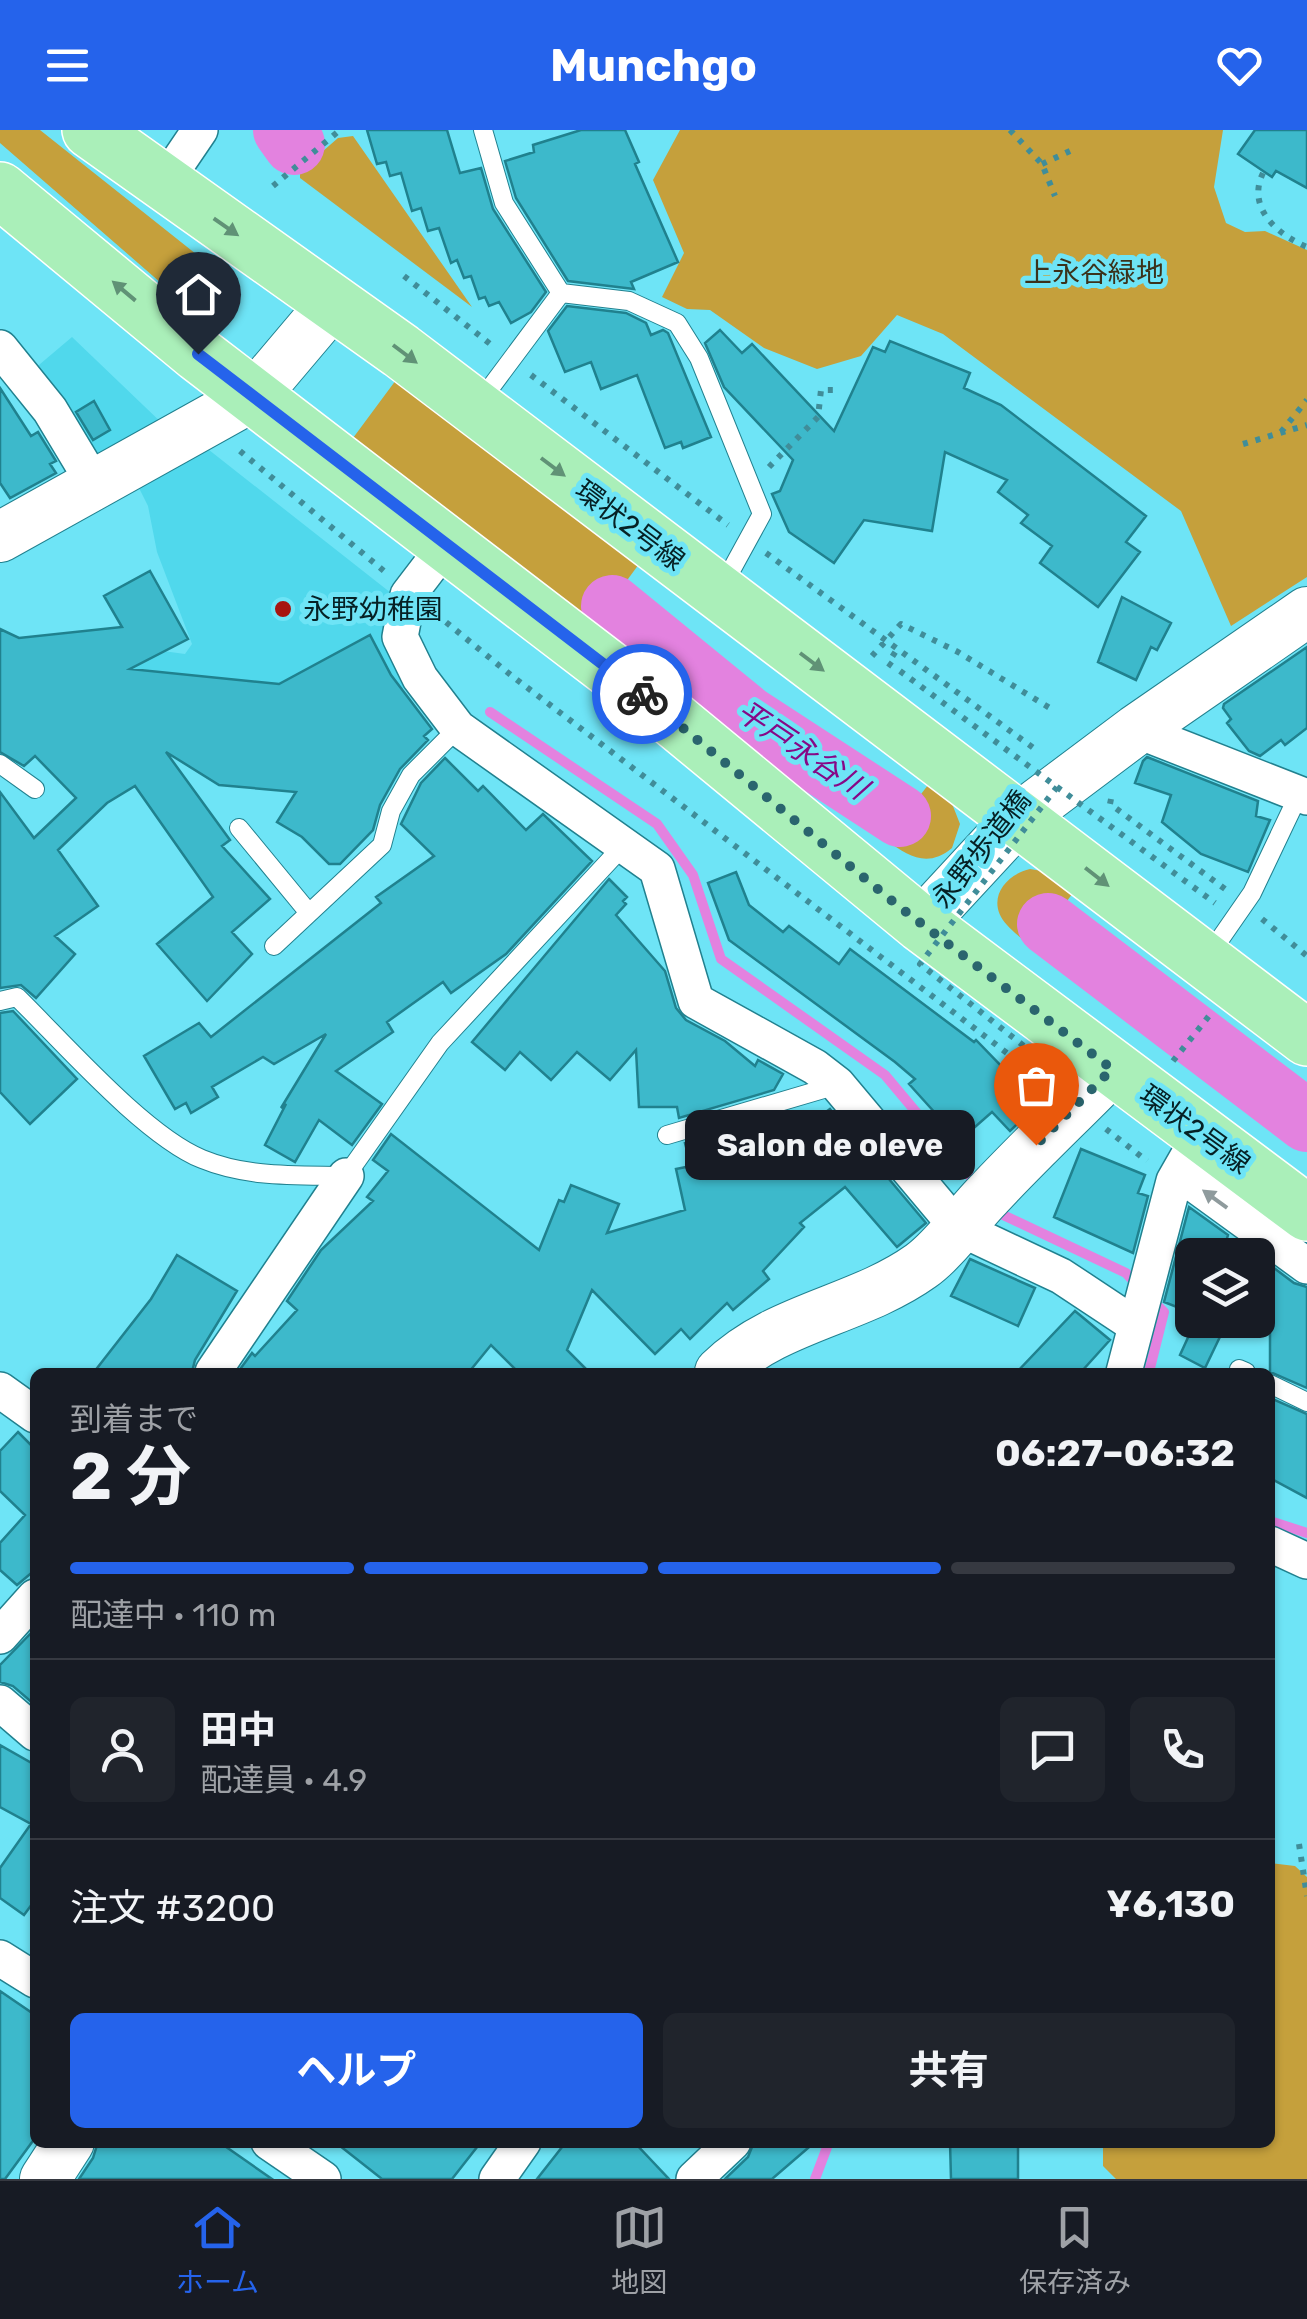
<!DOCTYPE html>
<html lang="ja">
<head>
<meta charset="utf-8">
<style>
	body { margin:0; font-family:Rubik,"Noto Sans JP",sans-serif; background:#20242c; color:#f1f3f6; height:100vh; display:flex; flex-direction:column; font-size:38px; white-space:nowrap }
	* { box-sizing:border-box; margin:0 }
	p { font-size:32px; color:#9ea1a6 }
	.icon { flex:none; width:55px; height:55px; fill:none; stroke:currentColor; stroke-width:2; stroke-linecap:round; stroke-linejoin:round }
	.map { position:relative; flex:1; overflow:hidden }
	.details { position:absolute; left:30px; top:1238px; width:1245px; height:780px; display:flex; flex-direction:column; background:#171b24; border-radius:15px; box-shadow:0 2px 8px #0004 }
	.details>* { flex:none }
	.fabs { position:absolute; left:1175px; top:1108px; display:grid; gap:20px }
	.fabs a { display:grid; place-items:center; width:100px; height:100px; border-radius:15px; background:#171b24; box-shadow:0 2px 8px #0004; font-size:50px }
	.pin { position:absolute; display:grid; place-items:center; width:85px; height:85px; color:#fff; margin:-102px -42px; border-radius:50% 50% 50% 0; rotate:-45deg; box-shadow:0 0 10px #0007 }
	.pin .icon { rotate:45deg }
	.courier { position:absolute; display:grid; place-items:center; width:100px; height:100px; margin:-50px; border:8px solid #2563eb; border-radius:50%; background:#fff; color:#222; box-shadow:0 2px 12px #0007 }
	.bubble { position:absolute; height:70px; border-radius:15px; background:#171b24; box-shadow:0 2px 8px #0004; font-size:32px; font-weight:700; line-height:70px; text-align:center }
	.head em { font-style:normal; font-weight:700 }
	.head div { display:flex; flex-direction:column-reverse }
	.head { display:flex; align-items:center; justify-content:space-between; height:170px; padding:0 40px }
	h1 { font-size:65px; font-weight:700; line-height:75px }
	.bar { display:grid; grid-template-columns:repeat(4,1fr); gap:15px 10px; align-content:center; height:120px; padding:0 40px }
	.bar i { height:12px; border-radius:8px; background:#363941 }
	.bar .active { background:#2563eb }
	.bar p { grid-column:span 4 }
	.line { display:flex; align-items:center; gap:25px; padding:0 40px; border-top:2px solid #363941 }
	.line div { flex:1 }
	.round { display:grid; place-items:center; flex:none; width:105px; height:105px; border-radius:15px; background:#20242c }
	.button { display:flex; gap:20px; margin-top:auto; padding:20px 40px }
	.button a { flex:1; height:115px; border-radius:15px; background:#2563eb; color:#fff; font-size:40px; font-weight:700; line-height:115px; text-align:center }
	.button a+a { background:#20242c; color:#f1f3f6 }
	header { display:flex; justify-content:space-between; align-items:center; height:130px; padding:0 40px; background:#2563eb; color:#fff; font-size:45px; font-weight:700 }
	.tabs { display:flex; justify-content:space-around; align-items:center; height:140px; border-top:2px solid #363941; background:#171b24; font-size:28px; color:#9ea1a6 }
	.tabs a { display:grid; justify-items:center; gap:5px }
	.tabs .active { color:#2563eb }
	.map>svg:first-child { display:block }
	.built { fill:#50d8ec }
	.green { fill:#c5a03c }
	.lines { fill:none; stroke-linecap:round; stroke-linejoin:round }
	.stream { stroke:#e382df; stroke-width:10 }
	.river { stroke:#e382df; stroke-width:62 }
	.building { fill:#3db9cb; stroke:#20818e; stroke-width:2.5 }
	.lane-casing { stroke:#21818f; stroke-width:20 }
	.street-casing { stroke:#21818f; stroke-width:38 }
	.secondary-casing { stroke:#21818f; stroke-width:52 }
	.primary-casing { stroke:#fff; stroke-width:58 }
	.path { stroke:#408d99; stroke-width:6; stroke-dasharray:5 8; stroke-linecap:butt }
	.lane { stroke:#fff; stroke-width:18 }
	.street { stroke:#fff; stroke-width:35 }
	.secondary { stroke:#fff; stroke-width:50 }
	.primary { stroke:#aaefb9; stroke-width:55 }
	.path-bridge { stroke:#408d99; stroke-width:6; stroke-dasharray:5 8; stroke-linecap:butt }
	.oneway { fill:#609276 }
	.oneway2 { fill:#8f9b9d }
	.done { stroke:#2a656e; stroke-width:10; stroke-dasharray:0 18 }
	.route { stroke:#2563eb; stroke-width:12 }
	.poi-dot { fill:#a7140f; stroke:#6ee4f6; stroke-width:4 }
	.labels { text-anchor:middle; stroke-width:10; stroke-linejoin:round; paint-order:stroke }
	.park-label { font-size:28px; fill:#3b321b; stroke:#6ee4f6 }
	.street-label { font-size:28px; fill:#062125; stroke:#6ee4f6 }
	.poi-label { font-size:28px; fill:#062125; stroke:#6ee4f6; text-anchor:start }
	.water-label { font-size:30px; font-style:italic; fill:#870886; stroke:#6ee4f6 }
</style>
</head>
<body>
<header><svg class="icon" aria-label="menu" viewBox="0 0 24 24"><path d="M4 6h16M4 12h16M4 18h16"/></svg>Munchgo<svg class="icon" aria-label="heart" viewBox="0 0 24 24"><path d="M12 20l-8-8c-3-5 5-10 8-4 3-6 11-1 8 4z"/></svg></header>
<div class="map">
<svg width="1307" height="2049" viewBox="0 0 1307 2049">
	<rect width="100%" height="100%" fill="#6ee4f6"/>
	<path class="built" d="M72,207L167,298L94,336L33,240Z
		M204,316L391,463L411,554L338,594L124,612L126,516L185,524L192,514L157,422L148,376L136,352Z"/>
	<path class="green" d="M0,0H40L235,155L207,193L0,13Z
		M680,0H1223L1214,57L1226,93L1245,102L1265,101L1307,120V447L1231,496L1181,381L943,204L897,185L861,226L817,239L764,218L710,180L687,179L662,167L684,123L653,50Z
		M353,6L472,177L300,48V41L338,8Z
		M396,250L639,434L595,494L353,308Z
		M928,655L951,671L960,694L952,718C928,738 909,727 886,710Z
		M1030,739L1042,741L1073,763L1032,817C1024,810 1014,803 1007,795C985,771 1004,745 1030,739Z
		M1270,1733L1295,1736L1307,1747V2049H1116L1103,2036V2013L1270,2012Z"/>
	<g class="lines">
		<path class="stream" d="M290,0L294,14
			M490,582L657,694L693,745L721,829L885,945L978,1056
			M995,1077L1001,1084L1126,1143L1140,1158
			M1149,1242L1164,1182L1152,1170
			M1270,1391L1307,1403
			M815,2049L829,2012"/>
		<path class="river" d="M284,0L294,14
			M612,476L748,587L900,686
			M1048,794L1307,991"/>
	</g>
	<path class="building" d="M367,0H447L460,43L481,38L493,79L546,162L531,182L511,193L499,172L489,176L485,167L479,169L471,146L464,148L457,130L451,133L439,98L428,101L421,78L412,81L401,43L390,46L386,32L377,34Z
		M581,0H625L639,32L635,34L678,132L631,152L634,159L568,151L516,68L505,31L534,22L533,15Z
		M1255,0H1307V58L1276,41L1272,47L1238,24Z
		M567,176L626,183L646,193L651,205L663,200L668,203L711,307L683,318L681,312L665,318L637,245L601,259L591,232L565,242L548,201Z
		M720,200L742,223L752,214L834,301L873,217L885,222L890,211L970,243L964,258L1001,275L1146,386L1126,412L1140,422L1098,477L1040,433L1052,416L1021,393L1028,385L998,362L1007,350L945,322L932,401L864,390L834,433L789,402L772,364L780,361L793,330L724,257L705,213Z
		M0,258L31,306L38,302L56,331L50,334L56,343L10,368L0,353Z
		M94,271L110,300L93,310L76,282Z
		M150,441L188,509L130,539L279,554L370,505L391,545L432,599L424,606L428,610L400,639L380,675L373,700L340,734H329L302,707L277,692L296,662L219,655L166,622L230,710L222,716L270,769L232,802L252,824L207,871L157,814L213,767L135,656L107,673L58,720L98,776L55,806L75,824L36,868L21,855L0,858V662L34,708L76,668L35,626L24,636L0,622V499L19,508L122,497L104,466Z
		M1122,467L1171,493L1157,520L1151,517L1136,550L1098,532Z
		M1307,517V598L1285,615L1281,610L1260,626L1249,621L1227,593L1231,589L1223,578L1224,574Z
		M1147,627L1258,671L1256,686L1270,690L1248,742L1201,724L1162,692L1171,665L1135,653L1143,631Z
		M445,628L478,661L483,656L526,700L543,684L592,731L506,824L451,863L443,852L387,892L393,902L336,941L382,974L352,1015L319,990L295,1032L265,1015L286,974L281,978L326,904L274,934L263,927L212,957L218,967L191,983L186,973L175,979L144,926L199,893L211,907L381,773L376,767L434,726L401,694L421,653Z
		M736,742L749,775L783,802L789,796L839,834L850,819L974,912L976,910L1038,974L1010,1001L992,982L975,997L971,992L956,1006L909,954L915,949L895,932L729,810L708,753Z
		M609,749L627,767L623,771L626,774L616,785L665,841L676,878L686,890L725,911L755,936L758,930L783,944L774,960L679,988L677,977H639L636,920L610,950L577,922L551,950L520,922L505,940L472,912Z
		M13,881L77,949L30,994L0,962V883Z
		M830,979L926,1093L897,1117L845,1057L800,1093L804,1097L763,1141L769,1149L733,1180L727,1173L690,1209L681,1199L655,1224L592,1160L567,1220L589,1242H518L491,1215L469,1242H238L252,1223L255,1226L297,1180L287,1171L321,1120L373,1071L367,1067L388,1041L373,1030L391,1004L539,1120L559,1070L564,1072L571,1055L619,1074L607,1103L685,1080L676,1039L691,1036L685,1013L780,985L796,1004Z
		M1081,1019L1145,1045L1138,1063L1148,1066L1133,1123L1054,1087Z
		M1189,1077L1228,1105L1222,1125H1192V1183L1164,1172Z
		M177,1125L237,1161L195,1230L192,1242H94L151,1169Z
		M970,1129L1035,1158L1018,1196L951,1166Z
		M1270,1135L1294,1153L1307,1157V1258L1270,1242Z
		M1075,1181L1110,1210L1081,1242H1017Z
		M1196,1190H1228L1205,1238L1180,1225Z
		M1270,1268L1307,1284V1368L1270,1348Z
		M18,1302L35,1319V1440L17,1455L0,1440V1413L25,1385L0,1361V1321Z
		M35,1499V1575L13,1556L0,1552V1535Z
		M0,1615L35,1635V1770L24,1785L0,1768V1738L31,1694L0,1677Z
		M0,1861L35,1885V2008L5,2049H0Z
		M98,2012H219L272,2049H79L93,2028Z
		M335,2012H481L452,2049H382Z
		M566,2012H634L669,2049H537Z
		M754,2012H815L772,2049H725L748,2027Z
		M950,2012H1018V2049H951Z"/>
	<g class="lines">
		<defs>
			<path id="lane" d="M561,163L629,171L677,193L699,228L762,384L722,457
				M479,273L561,163L504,73L483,0
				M0,634L35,659
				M239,698L309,783
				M274,816L382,715L391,681L411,645L458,598
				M1209,825L1252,763L1299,664
				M0,871L17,867C63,912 145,1006 202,1029C248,1048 297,1045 346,1046L440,913L623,716
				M667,1005L837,955
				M1239,1239L1246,1242
				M1270,1254L1307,1272"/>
			<path id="street" d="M164,53L200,0
				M0,218L50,280L95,355
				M447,414L408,465L400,507L420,548L458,598L657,739L696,871L815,937L837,954L957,1097L1061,1146L1135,1195
				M1136,600L1307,667
				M1179,1043L1307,1136
				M213,1242L346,1046
				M1124,1242L1174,1051L1202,1002
				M0,1260L35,1285
				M1270,1414L1307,1431
				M0,1506L35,1467
				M0,1573L35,1603
				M0,1828L35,1850
				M269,2012L323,2049
				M497,2049L523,2012
				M694,2049L733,2012"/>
			<path id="secondary" d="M0,407L255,265L332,174
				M921,794L1020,687L1136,600L1307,482
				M720,1242C776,1187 858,1181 921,1136C944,1120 968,1085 989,1064C1029,1021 1072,981 1113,939
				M45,2049L69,2012"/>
			<path id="primary" d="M90,0L401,221L1307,908
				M0,60L198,224L646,567L921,794L1307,1083"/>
		</defs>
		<use href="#lane" class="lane-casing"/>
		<use href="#street" class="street-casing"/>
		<use href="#secondary" class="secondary-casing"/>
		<use href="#primary" class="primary-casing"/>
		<path class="path" d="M1010,0L1042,34L1055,66
			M1042,34L1070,21
			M1263,43C1246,78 1278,105 1307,117
			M273,56L340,0
			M404,146L494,217
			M531,245L728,395
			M1281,302L1307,270
			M1243,314L1307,295
			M240,321L384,441
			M769,337L818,287L821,260H837
			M766,423L1039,622
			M436,484L512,546L1045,952
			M872,526L901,494L958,522L1053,580
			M892,536L888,533L898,518
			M1111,669L1110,674L1225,759
			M1262,789L1307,826
			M1173,931L1209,886
			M1106,999L1147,1031
			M1299,1714L1307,1766"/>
		<use href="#lane" class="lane"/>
		<use href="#street" class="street"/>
		<use href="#secondary" class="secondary"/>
		<use href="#primary" class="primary"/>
		<path class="path-bridge" d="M900,541L1057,657L920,834L1048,935
			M1057,657L1215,773"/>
	</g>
	<defs><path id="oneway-solid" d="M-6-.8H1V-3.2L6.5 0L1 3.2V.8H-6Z" transform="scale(2.5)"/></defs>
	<g class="oneway">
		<use href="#oneway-solid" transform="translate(226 97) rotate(35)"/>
		<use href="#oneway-solid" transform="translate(124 161) rotate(-140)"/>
		<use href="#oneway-solid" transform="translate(405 224) rotate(37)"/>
		<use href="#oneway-solid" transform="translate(553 337) rotate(37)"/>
		<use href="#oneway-solid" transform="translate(812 532) rotate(37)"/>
		<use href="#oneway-solid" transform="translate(1097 747) rotate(38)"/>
	</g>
	<use class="oneway2" href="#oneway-solid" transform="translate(1215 1069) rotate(-144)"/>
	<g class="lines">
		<path class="done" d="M642,564L897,775L1112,939L1036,1015"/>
		<path class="route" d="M198,224L642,564"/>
	</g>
	<circle class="poi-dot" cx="283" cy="479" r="10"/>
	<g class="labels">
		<g class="park-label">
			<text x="1094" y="152">上永谷緑地</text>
		</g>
		<g class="street-label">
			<text transform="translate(630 395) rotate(37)" y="10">環状2号線</text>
			<text transform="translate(981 719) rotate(-52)" y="10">永野歩道橋</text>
			<text transform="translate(1195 999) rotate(36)" y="10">環状2号線</text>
		</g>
		<g class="poi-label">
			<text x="303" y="489">永野幼稚園</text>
		</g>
		<g class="water-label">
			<text transform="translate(802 620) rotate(34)" y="10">平戸永谷川</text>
		</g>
	</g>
</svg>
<div class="fabs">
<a><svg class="icon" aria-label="layers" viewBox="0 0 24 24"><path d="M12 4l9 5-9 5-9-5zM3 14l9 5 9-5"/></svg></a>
</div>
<div class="pin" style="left:1036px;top:1015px;background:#ea580c"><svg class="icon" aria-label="bag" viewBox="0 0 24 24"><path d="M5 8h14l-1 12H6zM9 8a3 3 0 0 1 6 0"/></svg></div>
<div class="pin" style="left:198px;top:224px;background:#1f2937"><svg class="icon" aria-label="home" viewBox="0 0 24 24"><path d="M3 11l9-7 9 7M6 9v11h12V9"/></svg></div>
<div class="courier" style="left:642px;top:564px"><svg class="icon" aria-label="bike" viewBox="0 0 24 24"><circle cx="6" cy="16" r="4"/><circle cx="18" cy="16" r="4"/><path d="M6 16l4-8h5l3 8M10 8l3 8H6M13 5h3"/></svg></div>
<div class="bubble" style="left:685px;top:980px;width:290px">Salon de oleve</div>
<section class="details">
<div class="head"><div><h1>2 分</h1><p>到着まで</p></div><em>06:27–06:32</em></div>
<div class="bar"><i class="active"></i><i class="active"></i><i class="active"></i><i></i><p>配達中 · 110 m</p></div>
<div class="line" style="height:180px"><a class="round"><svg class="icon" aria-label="person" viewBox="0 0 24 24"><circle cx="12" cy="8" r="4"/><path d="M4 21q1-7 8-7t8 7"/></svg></a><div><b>田中</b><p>配達員 · 4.9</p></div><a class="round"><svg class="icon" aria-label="chat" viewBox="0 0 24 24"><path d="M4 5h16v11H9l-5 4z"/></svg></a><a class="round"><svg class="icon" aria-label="phone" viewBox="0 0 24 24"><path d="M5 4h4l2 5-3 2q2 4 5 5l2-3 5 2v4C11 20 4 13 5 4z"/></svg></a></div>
<div class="line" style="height:130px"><div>注文 #3200</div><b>¥6,130</b></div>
<div class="button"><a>ヘルプ</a><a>共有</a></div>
</section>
</div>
<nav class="tabs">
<a class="active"><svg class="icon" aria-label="home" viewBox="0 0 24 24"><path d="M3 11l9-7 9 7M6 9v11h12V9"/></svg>ホーム</a>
<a><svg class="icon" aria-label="map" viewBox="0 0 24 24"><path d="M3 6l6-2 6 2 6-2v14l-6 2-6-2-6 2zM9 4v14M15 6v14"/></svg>地図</a>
<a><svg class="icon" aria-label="saved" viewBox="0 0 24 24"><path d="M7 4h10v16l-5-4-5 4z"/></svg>保存済み</a>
</nav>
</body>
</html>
